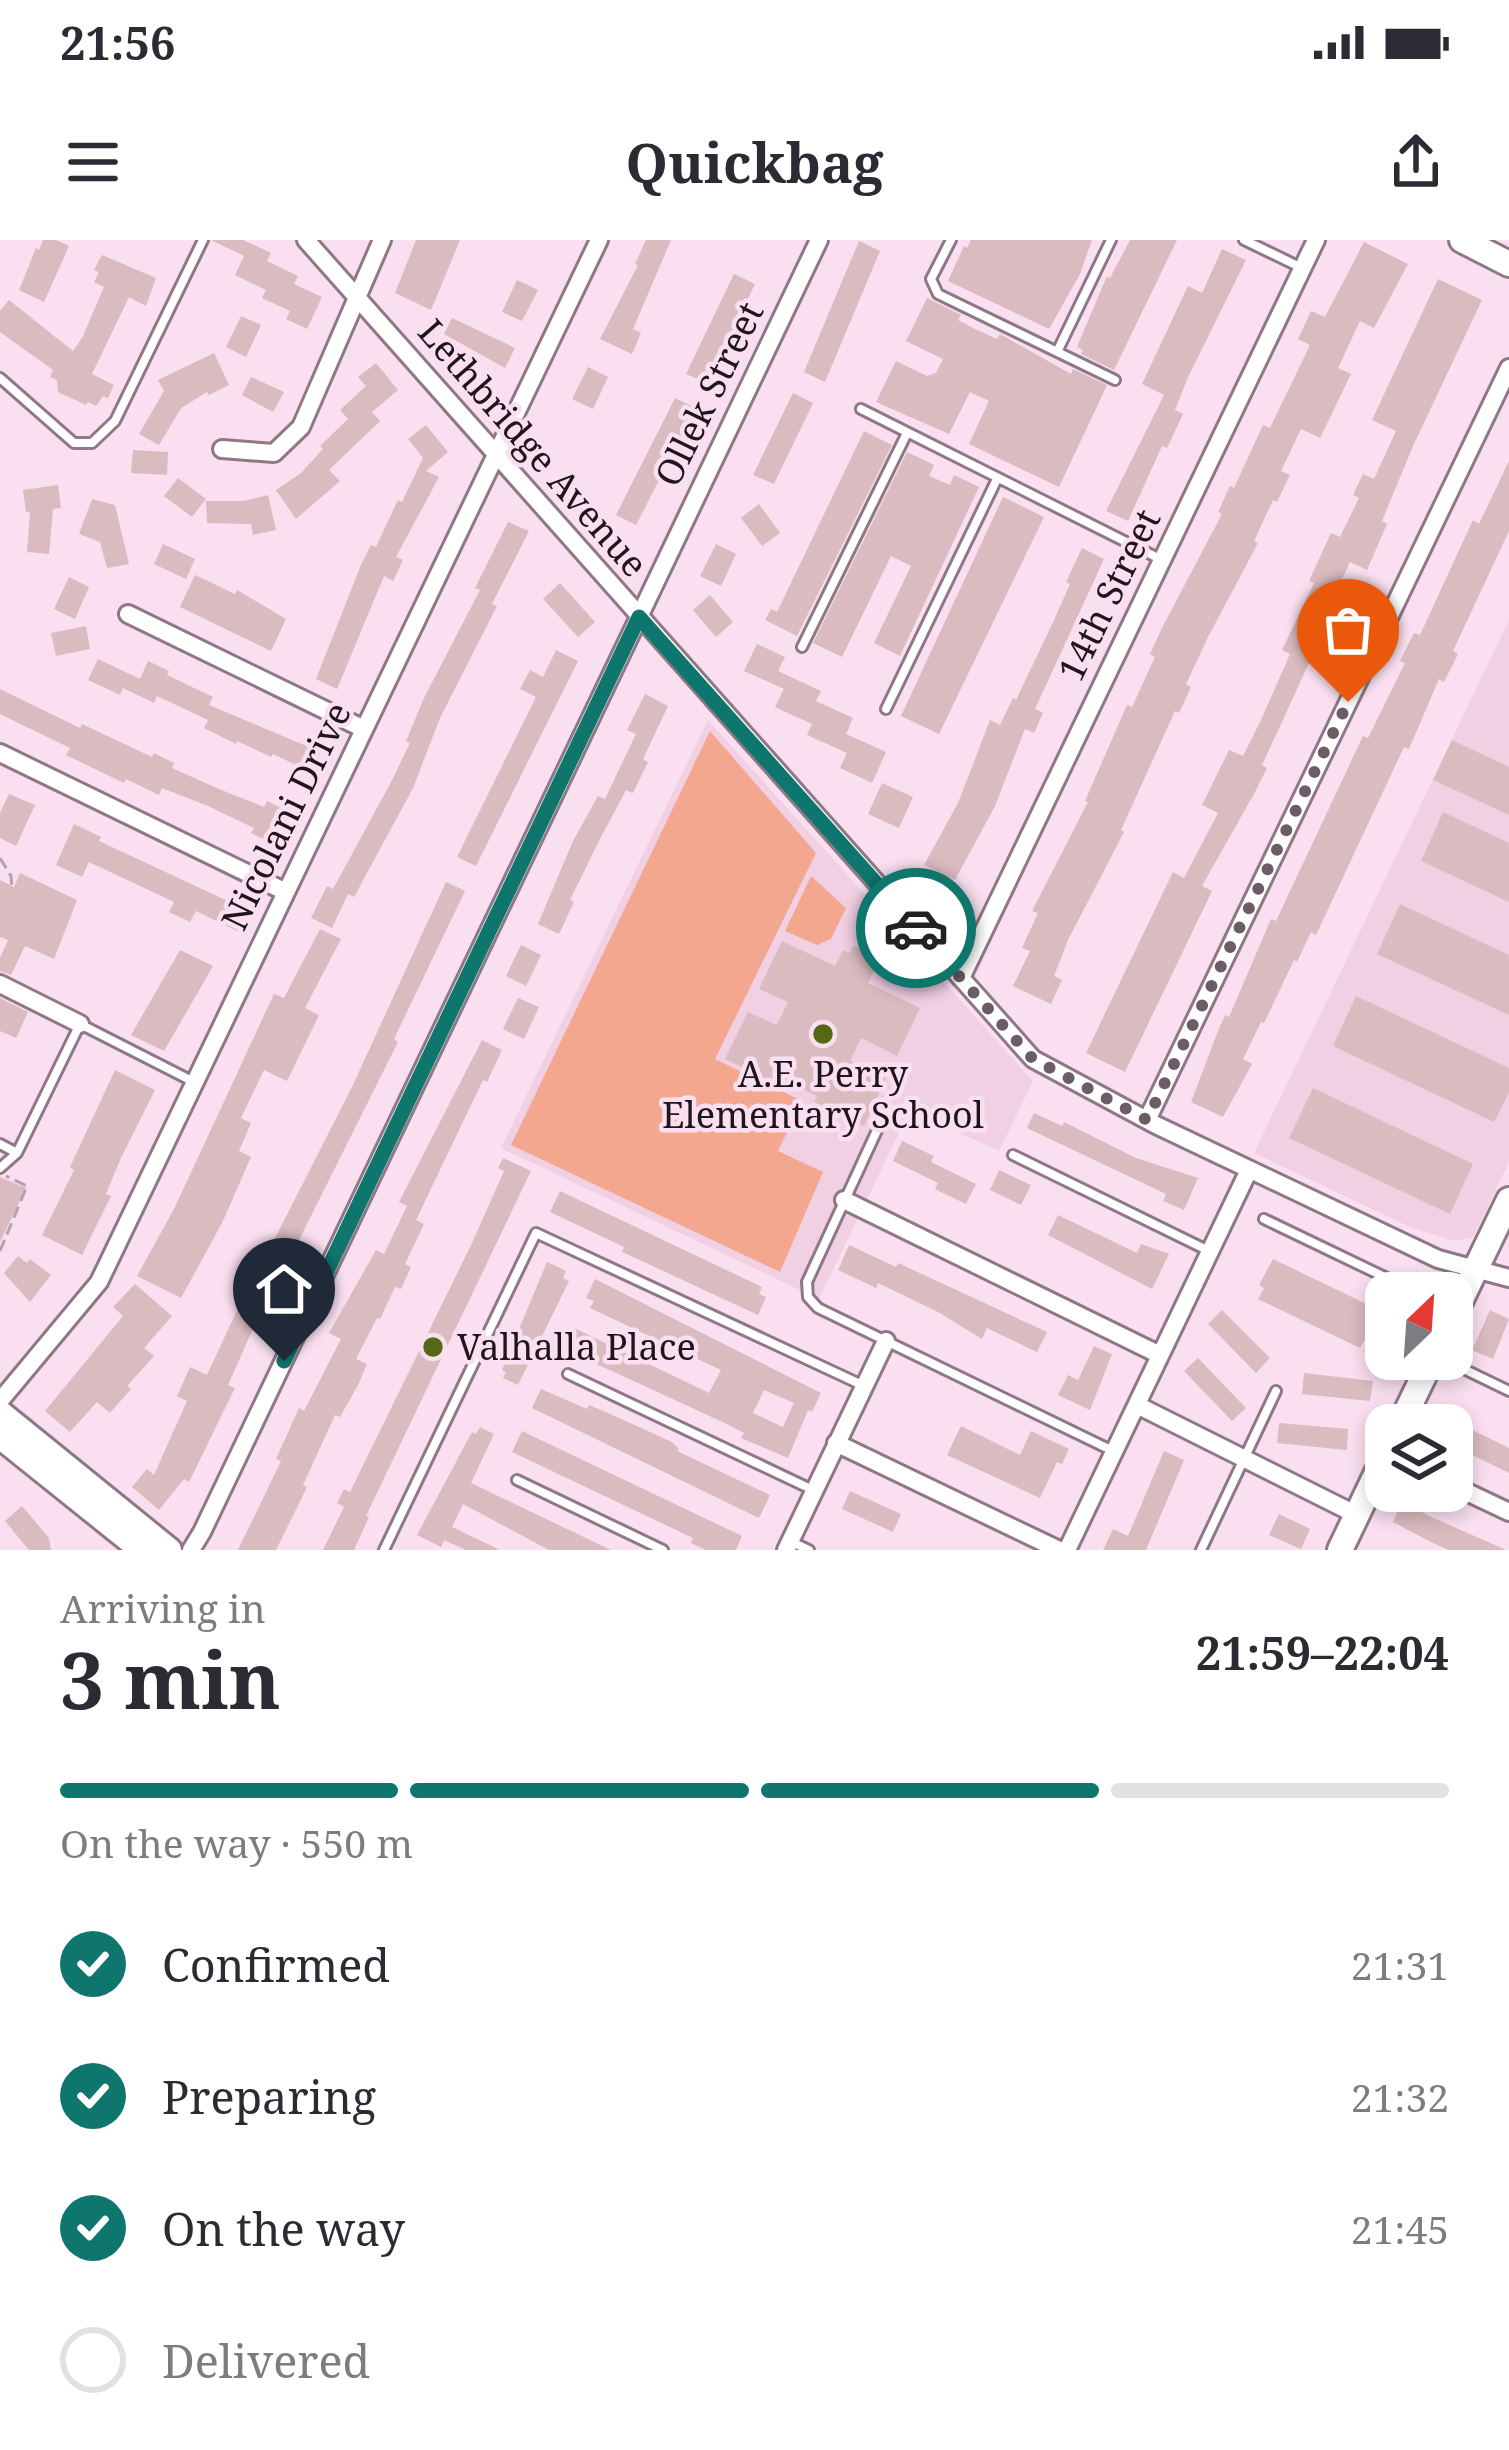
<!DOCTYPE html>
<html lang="en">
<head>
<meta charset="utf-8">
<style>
	body { margin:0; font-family:"Noto Serif",serif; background:#f7f7f7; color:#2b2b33; height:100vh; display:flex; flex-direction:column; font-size:45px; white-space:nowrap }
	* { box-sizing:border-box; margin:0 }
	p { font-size:39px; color:#7c7c81 }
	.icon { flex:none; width:66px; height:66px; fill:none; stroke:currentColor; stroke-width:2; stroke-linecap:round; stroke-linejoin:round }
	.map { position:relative; height:1310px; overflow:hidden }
	.panel { display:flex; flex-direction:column; background:#fff; flex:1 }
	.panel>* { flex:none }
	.needle { width:78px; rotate:25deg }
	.tools { position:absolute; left:1365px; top:1032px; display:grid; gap:24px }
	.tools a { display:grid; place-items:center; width:108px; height:108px; border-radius:24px; background:#fff; box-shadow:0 6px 18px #0003; font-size:60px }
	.pin { position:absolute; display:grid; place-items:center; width:102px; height:102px; color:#fff; margin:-123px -51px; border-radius:50% 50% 50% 0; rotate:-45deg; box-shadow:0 0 12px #0007 }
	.pin .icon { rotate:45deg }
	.courier { position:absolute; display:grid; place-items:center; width:120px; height:120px; margin:-60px; border:9px solid #0f766e; border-radius:50%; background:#fff; color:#222; box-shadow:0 3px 15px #0007 }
	.head em { font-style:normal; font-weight:700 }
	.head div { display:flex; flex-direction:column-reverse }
	.head { display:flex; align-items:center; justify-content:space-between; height:204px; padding:0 60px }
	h1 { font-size:78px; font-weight:700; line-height:90px }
	.bar { display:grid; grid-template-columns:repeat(4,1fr); gap:18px 12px; align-content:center; height:144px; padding:0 60px }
	.bar i { height:15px; border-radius:9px; background:#e1e1e2 }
	.bar .selected { background:#0f766e }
	.bar p { grid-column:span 4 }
	ol { padding:0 60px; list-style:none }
	li { display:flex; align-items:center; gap:36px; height:132px }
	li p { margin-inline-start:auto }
	li .icon { padding:12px; border-radius:50%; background:#0f766e; color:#fff; stroke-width:4 }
	li:last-child { color:#7c7c81 }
	li i { width:66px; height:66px; border:6px solid #e1e1e2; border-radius:50% }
	.status { display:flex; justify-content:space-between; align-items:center; height:84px; padding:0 60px; background:#fff; direction:ltr }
	.status svg { height:33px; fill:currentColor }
	header { display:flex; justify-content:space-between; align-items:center; height:156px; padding:0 60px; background:#fff; font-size:54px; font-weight:700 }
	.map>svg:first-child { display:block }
	.built { fill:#f1d0e4 }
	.green { fill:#f4a78f }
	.building { fill:#dabbbf; fill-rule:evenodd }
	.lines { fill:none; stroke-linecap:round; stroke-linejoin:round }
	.lane-casing { stroke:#8f7886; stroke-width:14 }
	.street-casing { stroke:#8f7886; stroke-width:22 }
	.secondary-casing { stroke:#8f7886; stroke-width:30 }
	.path { stroke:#b6a2af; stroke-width:3; stroke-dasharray:12 6; stroke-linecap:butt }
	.lane { stroke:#fff; stroke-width:8 }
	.street { stroke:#fff; stroke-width:16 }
	.secondary { stroke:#fff; stroke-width:24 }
	.done { stroke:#6b5c66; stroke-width:12; stroke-dasharray:0 21.6 }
	.route { stroke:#0f766e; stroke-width:15 }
	.poi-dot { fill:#546816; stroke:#f9dfef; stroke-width:4.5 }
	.labels { text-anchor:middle; stroke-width:9; stroke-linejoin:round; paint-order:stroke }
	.street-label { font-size:36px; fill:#1f161c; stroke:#f9dfef }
	.poi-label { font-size:36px; fill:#1f161c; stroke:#f9dfef }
</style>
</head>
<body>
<div class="status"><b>21:56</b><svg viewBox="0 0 49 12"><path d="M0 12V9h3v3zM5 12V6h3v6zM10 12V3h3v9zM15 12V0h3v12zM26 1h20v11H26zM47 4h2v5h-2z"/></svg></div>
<header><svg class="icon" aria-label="menu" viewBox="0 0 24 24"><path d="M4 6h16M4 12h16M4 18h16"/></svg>Quickbag<svg class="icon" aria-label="share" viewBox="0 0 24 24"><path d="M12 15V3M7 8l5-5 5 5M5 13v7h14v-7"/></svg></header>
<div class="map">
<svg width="1509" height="1310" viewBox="0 0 1509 1310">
	<rect width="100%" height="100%" fill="#f9dfef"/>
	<path class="built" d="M1509,380V922L1473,997L1455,1001L1410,987L1254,913Z
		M708,480L1033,841L999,911L910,870L819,1059L501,908Z"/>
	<path class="green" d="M710,491L816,613L715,819L802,861L778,911L823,932L780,1032L511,905Z
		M811,636L846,668L831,699L817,705L785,691Z"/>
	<path class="building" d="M43,0H56L69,6L44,62L19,50L36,8L39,10Z
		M211,0H243L271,13L267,21L298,36L294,44L322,57L307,89L286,79L290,71L262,58L266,50L235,35L244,16Z
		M416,0H460L431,70L395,53Z
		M646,0H671L633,89L641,93L632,114L600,99L638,25L635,24Z
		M971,0H1092L1080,34L1049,89L948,41L964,6L967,8Z
		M1130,0H1177L1114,130L1081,114L1083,110L1077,107L1107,36L1110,38Z
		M859,1L880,11L825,142L804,132Z
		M1364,2L1408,24L1374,88L1360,81L1338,128L1351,134L1320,198L1301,189L1281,231L1290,235L1277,262L1273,260L1254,301L1258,303L1208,397L1186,444L1191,447L1179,473L1175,471L1121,590L1124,592L1068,700L1054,736L1062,740L1051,764L1013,746L1030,711L1022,708L1038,673L1032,671L1088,562L1085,561L1127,465L1132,467L1155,417L1150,414L1162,388L1222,274L1218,272L1230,246L1234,248L1263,185L1270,188L1310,105L1298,99L1311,71L1325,77Z
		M1222,9L1246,20L1188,137L1175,170L1183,174L1167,208L1162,206L1128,281L1106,271L1164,155L1142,144L1188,46L1202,53Z
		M102,15L156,38L146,66L129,57L92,134L114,145L108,158L103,156L96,166L88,162L86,165L58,152L57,140L50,137L53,130L0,92V71L9,60L73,111L82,98L104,47L94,42L99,33L94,30Z
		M734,34L755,44L707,143L686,134Z
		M1438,39L1482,60L1413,206L1382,281L1387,284L1367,330L1350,322L1329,367L1340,373L1315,426L1309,423L1262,525L1267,528L1255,552L1202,646L1212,651L1125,832L1086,813L1173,632L1184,638L1218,573L1202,565L1229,510L1243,516L1261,480L1290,414L1282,410L1314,343L1309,341L1331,293L1340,297L1359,258L1353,255L1363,234L1374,239L1396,191L1372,180Z
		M517,40L538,50L522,81L502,72Z
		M927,58L961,75L958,80L973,88L997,99L1000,94L1071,134L1073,129L1107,145L1059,247L969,204L989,161L970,152L949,194L876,162L896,121L927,136L936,133L943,119L906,101Z
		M241,76L261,85L246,117L226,107Z
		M452,78L515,108L505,128L444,94Z
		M214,113L229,145L209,155L207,152L181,168L159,205L139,194L164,151L158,140Z
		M376,123L398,150L372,172L380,181L329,230L340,241L296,279L276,250L301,233L323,209L320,206L348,179L340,170L366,146L358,137Z
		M588,127L608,137L593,169L572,159Z
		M251,137L284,152L273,172L242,155Z
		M793,153L813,163L774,244L753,235Z
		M675,158L696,168L636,285L616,275Z
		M426,185L448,212L426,231L439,237L396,317L403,320L393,341L384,336L337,449L316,439L361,325L371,305L376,307L398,260L402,262L423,218L408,199Z
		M864,191L892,205L797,396L765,380L771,369L777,372Z
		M133,210L168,212L167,235L131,233Z
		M907,212L934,225L929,236L950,245L954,235L979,247L900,416L874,403L911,326L891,316L842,417L813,403Z
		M1509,221V291L1453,411L1458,414L1444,442L1439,439L1409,509L1404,507L1316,695L1311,692L1297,722L1294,720L1264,783L1261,782L1243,819L1252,824L1223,877L1191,862L1216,796L1225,775L1229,777L1271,679L1276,681L1363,496L1368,498L1405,423L1400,421L1414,393L1420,395L1473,280L1479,284Z
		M178,238L206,259L192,277L164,256Z
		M58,245L61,268L53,269L49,314L27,312L30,272H26L23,250Z
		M268,255L276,290L253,295L251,284L207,283L206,261H244Z
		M1003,257L1044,277L939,494L901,476Z
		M92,259L115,265L129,324L107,328L100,302L79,294Z
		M759,264L780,293L762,306L741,278Z
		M508,282L529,291L492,364L497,366L440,478L413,548L354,657L348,654L332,688L311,678L327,646L333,649L390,544L410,503L406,501L424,458L480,350L475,348Z
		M163,304L195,319L186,339L154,324Z
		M716,304L736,314L721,346L700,336Z
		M1082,308L1104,319L1035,469L1043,473L1034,493L1025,489L995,566L955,640L924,625L958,563L990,480L1000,485L1013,458L1016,460L1055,378L1070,344L1066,342Z
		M195,335L235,354L237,350L286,379L271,411L180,367Z
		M69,337L89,347L75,379L54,369Z
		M560,343L595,382L578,397L543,359Z
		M710,355L733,382L716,397L693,370Z
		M86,386L90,409L56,416L51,393Z
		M757,404L785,417L778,431L821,451L816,461L853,478L846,494L886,512L872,543L840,528L847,513L807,495L812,484L775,467L784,449L744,431Z
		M556,410L578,421L476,626L457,617L536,457L520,449L530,430L543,437Z
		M98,419L140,439L148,421L169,431L167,435L213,457L209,465L321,512L311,532L273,514L271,517L237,501L236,504L204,488L208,480L157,456L154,463L123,448L120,455L88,440Z
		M0,449L80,488L82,484L152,517L154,513L174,523L172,528L219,549L264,567L267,561L287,571L272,603L251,593L254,588L208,566L162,548L159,555L126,539L124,543L66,515L70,508L0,474Z
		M645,454L668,466L643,519L648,522L633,553L626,550L601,597L570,660L574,662L559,694L538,684L573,601L598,556L605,559L636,494L627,490Z
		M1452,500L1509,527V575L1433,540Z
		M882,543L913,557L899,588L868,574Z
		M9,554L35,565L16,606L0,598V573Z
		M1443,572L1509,603V662L1421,621Z
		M74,584L101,597L99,601L247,670L237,691L196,671L190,682L169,672L174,662L89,622L82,637L56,625Z
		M20,633L77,660L54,719L25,706L11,735L0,731V718L8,700L0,697V640L14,647Z
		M446,642L465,651L394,799L398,802L293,1012L285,1008L259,1062L264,1064L228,1145L235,1148L189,1242L184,1239L159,1270L132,1247L147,1229L154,1235L187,1161L177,1156L190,1127L207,1135L251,1040L245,1038L261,1006L269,1010L352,847Z
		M1400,664L1509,715V775L1377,714Z
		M320,689L341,699L305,768L319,775L287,841L264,830L241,878L251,883L239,911L251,917L222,983L181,1058L137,1036L174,969L274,754L284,758Z
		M782,701L835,726L843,710L850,713L853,706L873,715L869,723L876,726L868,743L920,768L897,816L861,798L850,821L886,838L864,886L814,862L817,856L778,837L775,843L725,819L748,772L777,785L788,762L759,749Z
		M521,705L541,715L526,746L506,736Z
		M180,710L213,726L164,811L131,795Z
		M1356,756L1509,828V852L1494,882L1333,806Z
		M0,758L28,772L16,798L0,791Z
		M518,758L539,767L524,799L503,789Z
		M482,800L502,810L487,842L483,840L416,980L424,984L405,1024L411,1027L401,1049L395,1047L380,1079L377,1078L356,1119L367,1124L358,1145L340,1177L335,1175L303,1245L307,1247L276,1310H238L281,1221L276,1219L299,1168L304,1171L341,1099L329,1093L376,1010L384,1014L407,966L399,962Z
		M115,830L155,850L120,920L106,954L111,956L82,1015L42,995L74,930L70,927Z
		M1313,848L1473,924L1450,974L1289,898Z
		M1034,873L1062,886L1064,882L1136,918L1198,938L1184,970L1163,961L1166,954L1027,888Z
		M902,901L934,916L931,922L976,944L966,964L935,949L938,943L893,921Z
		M503,918L531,931L366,1276L369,1277L354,1310H323L344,1267L337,1263L344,1249L350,1252L472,1003L504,931L498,928Z
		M999,930L1031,945L1021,965L990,950Z
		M0,937L26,948L0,1002Z
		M560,951L762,1047L759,1054L766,1057L758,1075L631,1016L622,1012L624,1007L550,972Z
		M1058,975L1137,1013L1141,1004L1169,1014L1152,1049L1048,995Z
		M849,1005L896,1027L898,1023L1047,1092L1037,1112L987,1088L982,1099L938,1072L878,1043L876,1048L838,1030Z
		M18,1016L27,1023L30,1019L51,1035L30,1062L4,1033Z
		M1273,1019L1381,1071L1360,1108L1258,1059L1264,1048L1259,1045Z
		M547,1022L566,1031L563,1038L569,1041L518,1145L503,1138L506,1132L502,1130Z
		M595,1039L821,1153L812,1172L808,1170L788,1218L741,1198L744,1193L729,1185L562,1108L572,1087L709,1153L721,1130L590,1068L594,1061L586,1058ZM764,1150L794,1163L783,1187L753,1173Z
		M135,1044L172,1076L144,1108L154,1116L127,1146L131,1149L110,1173L97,1162L70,1192L45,1171L123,1076L113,1067Z
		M1222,1070L1270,1118L1256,1133L1208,1084Z
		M1490,1070L1509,1079L1493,1119L1472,1110Z
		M1094,1106L1112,1114L1090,1170L1058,1155L1068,1135L1078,1140Z
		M1198,1118L1246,1168L1232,1181L1184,1131Z
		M1304,1133L1373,1141L1370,1161L1302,1154Z
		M541,1149L587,1169L589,1165L617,1177L672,1202L679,1209L677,1211L770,1255L759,1278L532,1168Z
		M1452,1180L1509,1208V1233L1452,1205Z
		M1279,1183L1348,1189L1347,1210L1277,1203Z
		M961,1186L1020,1215L1031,1191L1069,1209L1062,1224L1057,1222L1040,1258L947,1215Z
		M480,1187L494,1194L471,1243L611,1310H549L463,1264L452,1287L500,1310H466L444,1300L441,1307L417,1295L472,1192L476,1194Z
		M522,1191L742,1296L736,1310H706L691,1303L693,1298L512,1212Z
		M1164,1211L1184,1220L1146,1310H1103L1113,1289L1128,1296Z
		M850,1251L901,1274L893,1292L842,1269Z
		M1402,1261L1429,1276L1506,1310H1448L1427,1300L1393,1282Z
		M22,1266L49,1298L51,1310H29L5,1281Z
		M1279,1274L1310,1289L1301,1309L1269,1295Z"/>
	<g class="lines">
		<defs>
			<path id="lane" d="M951,0L931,39L938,54L1115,140
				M1244,0L1302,28
				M1057,112L1111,0
				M0,138L74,203H92L115,181L203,0
				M861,169L1160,319
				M802,407L907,193
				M886,469L997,239
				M885,873L807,1042L808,1057L818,1068L1113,1211
				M0,904L17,913
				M1013,915L1209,1011
				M0,928L17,913L80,784L194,842
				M1264,979L1418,1053
				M1443,1119L1509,1151
				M568,1134L813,1250
				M517,1240L663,1310
				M792,1302L809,1310
				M384,1310L536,993L862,1145
				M1201,1310L1276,1151"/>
			<path id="street" d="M306,0L1033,819L1156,885L1438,1019L1509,1038
				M222,209L274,213L301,187L382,0
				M128,374L364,489
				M0,513L286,652
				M961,738L1316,0
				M0,744L80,784
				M1147,880L1509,128
				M844,960L1160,1115
				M0,1161L99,1042L599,0
				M1137,1165L1357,1275
				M836,1203L1059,1310
				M1452,1245L1509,1272
				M191,1310L202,1292L819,0
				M786,1310L886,1101
				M1067,1310L1249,930"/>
			<path id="secondary" d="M1462,0L1509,24
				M1452,1078L1509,960
				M0,1173L169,1310
				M1400,1185L1432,1119
				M0,1196L142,1310
				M1340,1310L1386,1214"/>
		</defs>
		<use href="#lane" class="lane-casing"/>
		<use href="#street" class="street-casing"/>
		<use href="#secondary" class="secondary-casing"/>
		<path class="path" d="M0,618L11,636L12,650
			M0,1011L27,946L6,936"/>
		<use href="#lane" class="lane"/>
		<use href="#street" class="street"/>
		<use href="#secondary" class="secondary"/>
	</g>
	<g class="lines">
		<path class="done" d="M916,688L1033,819L1147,880L1348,462"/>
		<path class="route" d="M284,1121L639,377L916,688"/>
	</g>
	<g class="poi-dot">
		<circle cx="823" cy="794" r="12"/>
		<circle cx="433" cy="1107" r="12"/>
	</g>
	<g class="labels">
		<g class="street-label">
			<text transform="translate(709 154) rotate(-64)" y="13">Ollek Street</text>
			<text transform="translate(533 208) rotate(49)" y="13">Lethbridge Avenue</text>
			<text transform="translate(1109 355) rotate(-64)" y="13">14th Street</text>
			<text transform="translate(286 576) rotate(-64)" y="13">Nicolani Drive</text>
		</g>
		<g class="poi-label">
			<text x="823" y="847">A.E. Perry<tspan x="823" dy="41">Elementary School</tspan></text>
			<text x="457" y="1120" text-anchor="start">Valhalla Place</text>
		</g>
	</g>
</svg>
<div class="tools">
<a><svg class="needle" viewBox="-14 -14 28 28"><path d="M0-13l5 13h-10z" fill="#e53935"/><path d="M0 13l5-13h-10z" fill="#7c7c81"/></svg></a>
<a><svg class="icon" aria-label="layers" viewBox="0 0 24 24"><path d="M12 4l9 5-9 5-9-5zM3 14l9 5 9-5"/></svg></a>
</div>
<div class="pin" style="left:1348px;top:462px;background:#ea580c"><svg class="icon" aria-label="bag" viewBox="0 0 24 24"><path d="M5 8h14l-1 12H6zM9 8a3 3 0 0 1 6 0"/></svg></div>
<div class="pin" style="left:284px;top:1121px;background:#1f2937"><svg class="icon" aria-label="home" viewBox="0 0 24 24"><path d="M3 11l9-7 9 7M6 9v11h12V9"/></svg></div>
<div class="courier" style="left:916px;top:688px"><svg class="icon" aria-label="car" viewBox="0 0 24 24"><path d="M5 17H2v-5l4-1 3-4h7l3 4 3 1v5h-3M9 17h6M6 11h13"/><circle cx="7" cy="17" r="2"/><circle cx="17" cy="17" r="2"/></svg></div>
</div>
<section class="panel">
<div class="head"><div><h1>3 min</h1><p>Arriving in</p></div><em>21:59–22:04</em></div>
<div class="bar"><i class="selected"></i><i class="selected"></i><i class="selected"></i><i></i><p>On the way · 550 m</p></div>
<ol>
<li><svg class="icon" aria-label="check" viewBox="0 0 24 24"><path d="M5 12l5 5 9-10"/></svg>Confirmed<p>21:31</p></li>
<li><svg class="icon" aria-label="check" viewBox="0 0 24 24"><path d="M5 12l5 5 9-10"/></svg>Preparing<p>21:32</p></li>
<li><svg class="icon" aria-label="check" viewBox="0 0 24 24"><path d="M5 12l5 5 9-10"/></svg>On the way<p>21:45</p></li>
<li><i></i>Delivered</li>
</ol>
</section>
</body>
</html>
